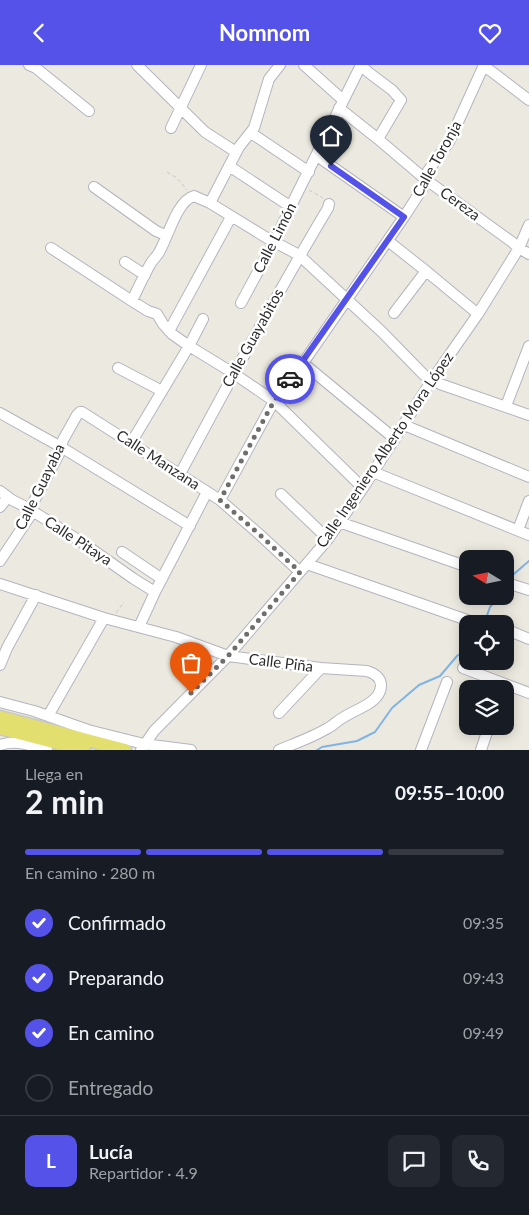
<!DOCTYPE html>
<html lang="es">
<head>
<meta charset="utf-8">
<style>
	body { margin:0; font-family:Lato,sans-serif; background:#242831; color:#f1f3f6; height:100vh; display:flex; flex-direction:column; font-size:19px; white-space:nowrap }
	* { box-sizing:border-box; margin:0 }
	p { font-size:16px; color:#9ea1a6 }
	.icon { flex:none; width:28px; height:28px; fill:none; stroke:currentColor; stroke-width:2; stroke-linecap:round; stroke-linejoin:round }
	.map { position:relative; height:685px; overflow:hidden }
	.panel { display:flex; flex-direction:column; background:#171b24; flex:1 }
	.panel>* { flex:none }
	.needle { width:32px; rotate:280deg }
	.fabs { position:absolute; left:459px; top:485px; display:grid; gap:10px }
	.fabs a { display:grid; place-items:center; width:55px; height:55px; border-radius:10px; background:#171b24; box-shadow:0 2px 12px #0003; font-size:25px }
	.pin { position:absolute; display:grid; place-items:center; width:42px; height:42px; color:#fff; margin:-51px -21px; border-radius:50% 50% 50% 0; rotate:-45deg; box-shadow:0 0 5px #0007 }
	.pin .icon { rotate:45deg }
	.courier { position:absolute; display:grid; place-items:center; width:50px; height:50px; margin:-25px; border:4px solid #5452e8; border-radius:50%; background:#fff; color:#222; box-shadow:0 1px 6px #0007 }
	.overview em { font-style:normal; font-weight:700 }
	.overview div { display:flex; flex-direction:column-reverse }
	.overview { display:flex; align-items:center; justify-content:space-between; height:85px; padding:0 25px }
	h1 { font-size:32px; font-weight:700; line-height:38px }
	.bar { display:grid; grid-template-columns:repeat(4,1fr); gap:8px 5px; align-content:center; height:60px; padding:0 25px }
	.bar i { height:6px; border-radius:4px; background:#363941 }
	.bar .current { background:#5452e8 }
	.bar p { grid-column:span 4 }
	.line { display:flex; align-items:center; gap:12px; padding:0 25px; border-top:1px solid #363941 }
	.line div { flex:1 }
	.round { display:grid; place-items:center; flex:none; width:52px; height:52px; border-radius:10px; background:#242831 }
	ol { padding:0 25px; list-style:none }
	li { display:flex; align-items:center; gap:15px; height:55px }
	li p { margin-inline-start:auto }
	li .icon { padding:5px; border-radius:50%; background:#5452e8; color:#fff; stroke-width:4 }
	li:last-child { color:#9ea1a6 }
	li i { width:28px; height:28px; border:2px solid #363941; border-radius:50% }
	header { display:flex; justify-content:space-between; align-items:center; height:65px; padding:0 25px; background:#5452e8; color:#fff; font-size:22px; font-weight:700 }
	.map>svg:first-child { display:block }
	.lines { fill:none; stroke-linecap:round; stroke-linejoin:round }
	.stream { stroke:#7fb4e3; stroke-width:2 }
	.minor-casing { stroke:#b4b4be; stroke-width:12 }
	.major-casing { stroke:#c8c8c8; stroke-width:15 }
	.path { stroke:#c8c8c8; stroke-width:1; stroke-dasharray:4 2.5; stroke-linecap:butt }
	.minor { stroke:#fff; stroke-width:10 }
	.major { stroke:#e3df6f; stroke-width:12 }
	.done { stroke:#6f6e6b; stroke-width:5; stroke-dasharray:0 9 }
	.route { stroke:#5452e8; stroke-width:6 }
	.labels { text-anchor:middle; stroke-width:5; stroke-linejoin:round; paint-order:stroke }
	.street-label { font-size:15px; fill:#2c2c2c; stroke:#fff }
</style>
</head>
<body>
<header><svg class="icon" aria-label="back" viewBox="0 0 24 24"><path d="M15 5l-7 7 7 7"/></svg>Nomnom<svg class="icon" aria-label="heart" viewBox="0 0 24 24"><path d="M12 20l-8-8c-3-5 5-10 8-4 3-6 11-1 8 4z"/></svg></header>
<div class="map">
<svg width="529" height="685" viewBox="0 0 529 685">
	<rect width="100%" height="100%" fill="#eceae0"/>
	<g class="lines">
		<path class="stream" d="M505,520L507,515L529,496
			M484,559L490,542L500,531
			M317,685L322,682L357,676L375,667L392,643L419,620L440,611L457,591L468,583"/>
		<defs>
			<path id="minor" d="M29,0L36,3L89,46
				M137,0L205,67L236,87
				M304,0L343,35
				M361,0L368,7L392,25L401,35L378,74
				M483,0L529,35
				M339,43L378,74L425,114L512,177L519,183L529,189
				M171,63L201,0
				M251,68L309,107
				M317,91L404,152
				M229,101L285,138L292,140
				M94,122L156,166L163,169H167
				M210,138L239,82L254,63L269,14L280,0
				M388,176L426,206L478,249
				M51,183L132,236L148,246L157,249L163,259L172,269L189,281L233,308L274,336L363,423
				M125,197L145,210
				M132,236C138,223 144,210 151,198C153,195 156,192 158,189C168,174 176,136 194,131L210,138L267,173L299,190L382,267L424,310L440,319L529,350
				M241,238L274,177L284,156L289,148L293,137L361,0
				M394,248L426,206
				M169,266L231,152
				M303,298L395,374
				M118,303L162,326
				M506,341L529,281
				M0,348L61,382L190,461
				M404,360L529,412
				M131,378L189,281L203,254
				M373,407L529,470
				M180,409C228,319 276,230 328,143L329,139
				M0,426L12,435L26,442L80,476L134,514L155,527
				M281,429L328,474
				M220,435L274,336L303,298L404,152L424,121L428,106L449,77L484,0
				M0,442L8,432
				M339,457L468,502
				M518,465L529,436
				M122,487L162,514
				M0,496L30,451L32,440L59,389L63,375L77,350L80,347H82L220,435L259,469L300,507
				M307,499L467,555
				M0,519L104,553L176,572L228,591L321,603L367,606C387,612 384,629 368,639C360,644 352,647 344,652C338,655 334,660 328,663C313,672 296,678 279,685
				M513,520L529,525
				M139,562L155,527L207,427
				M505,564L529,574
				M0,600L7,583L36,530
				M463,603L529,628
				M0,637L34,646L88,665L144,679L191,685
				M279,648L321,603
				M48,651L104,553
				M0,680C17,674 31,681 47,685
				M141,685L154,666L228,591L328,474L363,423L432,315L478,249L519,183L529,160
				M421,685L447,617
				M481,685L489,661"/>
			<path id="major" d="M0,652L125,685
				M0,663L84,685"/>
		</defs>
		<use href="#minor" class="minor-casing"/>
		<use href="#major" class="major-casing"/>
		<path class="path" d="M167,107L177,113L187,125
			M309,125L323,133
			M116,548L124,537"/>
		<use href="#minor" class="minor"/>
		<use href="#major" class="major"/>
	</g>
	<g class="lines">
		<path class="done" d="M191,628L228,591L300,507L259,469L220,435L274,336L290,314"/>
		<path class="route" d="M290,314L404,152L331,101"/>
	</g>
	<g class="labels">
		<g class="street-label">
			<text transform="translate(437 94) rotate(-61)" y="5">Calle Toronja</text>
			<text transform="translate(460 139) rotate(36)" y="5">Cereza</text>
			<text transform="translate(275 173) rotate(-63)" y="5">Calle Limón</text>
			<text transform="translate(253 273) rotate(-61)" y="5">Calle Guayabitos</text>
			<text transform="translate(385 385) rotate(-56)" y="5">Calle Ingeniero Alberto Mora López</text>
			<text transform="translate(158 395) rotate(33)" y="5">Calle Manzana</text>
			<text transform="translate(40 422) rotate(-64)" y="5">Calle Guayaba</text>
			<text transform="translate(78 476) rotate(33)" y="5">Calle Pitaya</text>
			<text transform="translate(281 598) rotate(7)" y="5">Calle Piña</text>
		</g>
	</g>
</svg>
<div class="fabs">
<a><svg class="needle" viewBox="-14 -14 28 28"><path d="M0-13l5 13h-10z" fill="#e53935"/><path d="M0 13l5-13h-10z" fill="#9ea1a6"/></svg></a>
<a><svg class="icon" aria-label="locate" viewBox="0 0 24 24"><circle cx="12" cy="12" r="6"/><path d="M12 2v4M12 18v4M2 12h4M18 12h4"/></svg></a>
<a><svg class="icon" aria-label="layers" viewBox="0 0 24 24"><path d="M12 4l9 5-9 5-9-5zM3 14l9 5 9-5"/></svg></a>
</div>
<div class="pin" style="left:191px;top:628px;background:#ea580c"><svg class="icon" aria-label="bag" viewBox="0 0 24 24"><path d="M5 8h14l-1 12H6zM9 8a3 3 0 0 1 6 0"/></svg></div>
<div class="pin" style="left:331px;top:101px;background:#1f2937"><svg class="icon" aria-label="home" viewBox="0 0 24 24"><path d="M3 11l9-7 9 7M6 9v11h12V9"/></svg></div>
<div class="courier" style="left:290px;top:314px"><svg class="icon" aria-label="car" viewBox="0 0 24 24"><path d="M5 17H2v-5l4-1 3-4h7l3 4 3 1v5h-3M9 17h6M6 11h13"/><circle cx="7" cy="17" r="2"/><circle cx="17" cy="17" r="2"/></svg></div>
</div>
<section class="panel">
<div class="overview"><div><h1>2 min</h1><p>Llega en</p></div><em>09:55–10:00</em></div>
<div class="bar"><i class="current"></i><i class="current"></i><i class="current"></i><i></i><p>En camino · 280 m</p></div>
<ol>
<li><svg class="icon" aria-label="check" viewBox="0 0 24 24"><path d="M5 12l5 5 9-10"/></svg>Confirmado<p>09:35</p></li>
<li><svg class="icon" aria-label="check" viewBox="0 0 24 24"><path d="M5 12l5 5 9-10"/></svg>Preparando<p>09:43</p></li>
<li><svg class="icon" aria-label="check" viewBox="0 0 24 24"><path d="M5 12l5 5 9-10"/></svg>En camino<p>09:49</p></li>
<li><i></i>Entregado</li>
</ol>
<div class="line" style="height:90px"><b class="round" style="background:#5452e8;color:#fff">L</b><div><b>Lucía</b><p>Repartidor · 4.9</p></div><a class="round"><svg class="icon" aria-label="chat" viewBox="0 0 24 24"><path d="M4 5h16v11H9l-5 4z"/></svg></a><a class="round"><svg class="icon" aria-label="phone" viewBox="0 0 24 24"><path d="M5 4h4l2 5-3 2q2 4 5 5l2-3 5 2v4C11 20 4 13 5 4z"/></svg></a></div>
</section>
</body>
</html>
